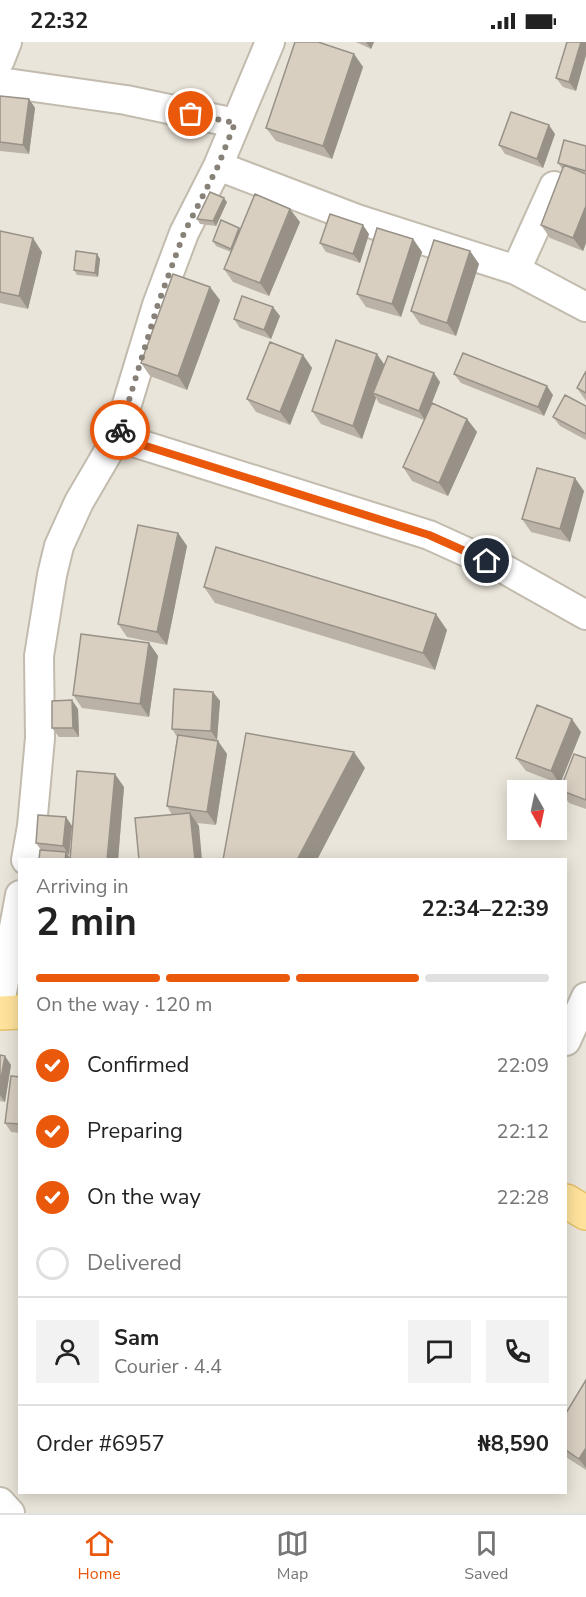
<!DOCTYPE html>
<html lang="en">
<head>
<meta charset="utf-8">
<style>
	body { margin:0; font-family:"Nunito Sans",sans-serif; background:#f2f2f2; color:#222; height:100vh; display:flex; flex-direction:column; font-size:22px; white-space:nowrap }
	* { box-sizing:border-box; margin:0 }
	p { font-size:20px; color:#767676 }
	.icon { flex:none; width:33px; height:33px; fill:none; stroke:currentColor; stroke-width:2; stroke-linecap:round; stroke-linejoin:round }
	.map { position:relative; flex:1; overflow:hidden }
	.drawer { position:absolute; left:18px; top:816px; width:549px; height:636px; display:flex; flex-direction:column; background:#fff; border-radius:0px; box-shadow:0 3px 15px #0003 }
	.drawer>* { flex:none }
	.needle { width:39px; rotate:171deg }
	.controls { position:absolute; left:507px; top:738px; display:grid; gap:12px }
	.controls a { display:grid; place-items:center; width:60px; height:60px; border-radius:0px; background:#fff; box-shadow:0 3px 15px #0003; font-size:30px }
	.pin { position:absolute; display:grid; place-items:center; width:51px; height:51px; color:#fff; margin:-26px; border:3px solid #fff; border-radius:50%; box-shadow:0 2px 6px #0007 }
	.courier { position:absolute; display:grid; place-items:center; width:60px; height:60px; margin:-30px; border:4px solid #ea580c; border-radius:50%; background:#fff; color:#222; box-shadow:0 2px 8px #0007 }
	.summary em { font-style:normal; font-weight:700 }
	.summary div { display:flex; flex-direction:column-reverse }
	.summary { display:flex; align-items:center; justify-content:space-between; height:102px; padding:0 18px }
	h1 { font-size:39px; font-weight:700; line-height:45px }
	.bar { display:grid; grid-template-columns:repeat(4,1fr); gap:9px 6px; align-content:center; height:72px; padding:0 18px }
	.bar i { height:8px; border-radius:4px; background:#e0e0e0 }
	.bar .selected { background:#ea580c }
	.bar p { grid-column:span 4 }
	.line { display:flex; align-items:center; gap:15px; padding:0 18px; border-top:2px solid #e0e0e0 }
	.line div { flex:1 }
	.round { display:grid; place-items:center; flex:none; width:63px; height:63px; border-radius:0px; background:#f2f2f2 }
	ol { padding:0 18px; list-style:none }
	li { display:flex; align-items:center; gap:18px; height:66px }
	li p { margin-inline-start:auto }
	li .icon { padding:6px; border-radius:50%; background:#ea580c; color:#fff; stroke-width:4 }
	li:last-child { color:#767676 }
	li i { width:33px; height:33px; border:3px solid #e0e0e0; border-radius:50% }
	.status { display:flex; justify-content:space-between; align-items:center; height:42px; padding:0 30px; background:#fff; direction:ltr }
	.status svg { height:16px; fill:currentColor }
	.tab-bar { display:flex; justify-content:space-around; align-items:center; height:84px; border-top:2px solid #e0e0e0; background:#fff; font-size:16px; color:#767676 }
	.tab-bar a { display:grid; justify-items:center; gap:3px }
	.tab-bar .selected { color:#ea580c }
	.map>svg:first-child { display:block }
	.residential { fill:#eae5da; fill-rule:evenodd }
	.lines { fill:none; stroke-linecap:round; stroke-linejoin:round }
	.minor-casing { stroke:#c2bbae; stroke-width:32 }
	.major-casing { stroke:#e6c16a; stroke-width:36 }
	.minor { stroke:#fff; stroke-width:28 }
	.major { stroke:#ffe39c; stroke-width:33 }
	.wall { fill:#bab2a6 }
	.shaded-wall { fill:#979187 }
	.building { fill:#d8cfc1; stroke:#979187; stroke-width:1.5 }
	.done { stroke:#878178; stroke-width:6; stroke-dasharray:0 10.8 }
	.route { stroke:#ea580c; stroke-width:8 }
</style>
</head>
<body>
<div class="status"><b>22:32</b><svg viewBox="0 0 49 12"><path d="M0 12V9h3v3zM5 12V6h3v6zM10 12V3h3v9zM15 12V0h3v12zM26 1h20v11H26zM47 4h2v5h-2z"/></svg></div>
<div class="map">
<svg width="586" height="1471" viewBox="0 0 586 1471">
	<rect width="100%" height="100%" fill="#f6f3ec"/>
	<path class="residential" d="M0,0H586V1471H0ZM518,748H556V788H518ZM20,818H566V1450H20Z"/>
	<g class="lines">
		<defs>
			<path id="minor" d="M0,18L7,0
				M0,40L126,58L235,81
				M218,124L357,177L516,228L586,265
				M516,228L554,144
				M117,395L429,493L506,528L586,573
				M26,818L32,784L40,696L39,614L52,533L59,504L79,460L117,395L157,263L184,191L218,124L270,0
				M0,961L20,853
				M566,999L586,955
				M0,1460L10,1471"/>
			<path id="major" d="M0,971L20,970
				M566,1159L586,1171"/>
		</defs>
		<use href="#minor" class="minor-casing"/>
		<use href="#major" class="major-casing"/>
		<use href="#minor" class="minor"/>
		<use href="#major" class="major"/>
	</g>
	<path class="wall" d="M356,0H374L371,7Z
		M586,0V13L576,49L563,45L556,36Z
		M354,12L363,25L332,117L276,99L266,86Z
		M0,54L29,57L35,66L29,112L0,109Z
		M555,92L543,126L505,112L499,103Z
		M586,104V201L583,209L550,196L541,183L563,128L558,121Z
		M227,160L216,184L200,182L197,177Z
		M300,180L269,254L233,240L224,227L231,210L216,204L213,199L239,186L240,187Z
		M0,189L42,210L28,267L0,261Z
		M369,192L360,221L326,210L320,201Z
		M413,197L422,210L401,275L366,265L357,252Z
		M470,209L479,222L456,294L420,282L411,269Z
		M97,212L100,217L98,235L77,233L74,228Z
		M220,258L187,348L150,334L141,321Z
		M280,274L271,297L240,286L234,277Z
		M303,313L312,326L290,383L256,370L247,357Z
		M384,322L440,340L432,361L467,377L477,390L448,454L412,439L403,425L424,378L379,361L376,356L362,397L321,382L312,369Z
		M586,329V359L577,346Z
		M454,332L553,353L544,374L461,341Z
		M586,364V398L560,384L553,375Z
		M584,449L570,500L531,490L522,477Z
		M178,491L187,504L167,603L127,595L118,582Z
		M204,545L447,588L435,628L215,561Z
		M149,601L158,614L149,675L82,666L73,653Z
		M213,650L220,659L217,698L227,712L216,783L197,781L199,784L172,773L167,764L177,695L172,687Z
		M78,667L79,695H59L52,686Z
		M581,690L560,742L526,729L516,716Z
		M586,716V767L569,761L560,748Z
		M124,745L118,818H39L41,808L36,801L66,775L72,784L69,813H67L70,817Z
		M0,1013L11,1023L5,1060L0,1059Z
		M20,1035V1091L11,1090L5,1081Z
		M586,1338V1428L566,1415V1371Z"/>
	<path class="shaded-wall" d="M366,0H374L371,7Z
		M581,0H586V13L576,49L569,40Z
		M354,12L363,25L332,117L323,104Z
		M29,57L35,66L29,112L23,103Z
		M549,83L555,92L543,126L537,117Z
		M224,156L227,160L216,184L213,179Z
		M586,164V201L583,209L573,196Z
		M290,167L300,180L269,254L260,241Z
		M363,183L369,192L360,221L353,212Z
		M239,186L243,190L234,211L231,207Z
		M33,196L42,210L28,267L19,254Z
		M413,197L422,210L401,275L392,262Z
		M470,209L479,222L456,294L447,281Z
		M97,212L100,217L98,235L95,231Z
		M210,245L220,258L187,348L178,334Z
		M273,265L280,274L271,297L264,288Z
		M377,312L386,325L373,351L376,356L362,397L353,384Z
		M303,313L312,326L290,383L280,370Z
		M434,331L440,340L425,378L419,369Z
		M547,344L553,353L544,374L538,365Z
		M467,377L477,390L448,454L439,441Z
		M575,436L584,449L570,500L560,487Z
		M178,491L187,504L167,603L157,590Z
		M436,572L447,588L435,628L423,611Z
		M149,601L158,614L149,675L140,662Z
		M213,650L220,659L217,698L211,689Z
		M72,658L78,667L79,695L73,686Z
		M572,677L581,690L560,742L551,729Z
		M218,699L227,712L216,783L207,770Z
		M354,710L365,726L317,818H297Z
		M115,732L124,745L118,818H107Z
		M190,771L199,784L202,818H195Z
		M66,775L72,784L69,813L63,804Z
		M66,810L71,818H65Z
		M5,1014L11,1023L5,1060L0,1053V1042Z
		M586,1406V1426L579,1417Z"/>
	<path class="building" d="M295,0H318L354,12L323,104L266,86Z
		M567,0H581L569,40L556,36Z
		M0,54L29,57L23,103L0,100Z
		M511,70L549,83L537,117L499,103Z
		M564,98L586,104V129L558,121Z
		M564,123L586,132V164L573,196L541,183Z
		M210,150L224,156L213,179L197,177Z
		M255,152L290,167L260,241L224,227Z
		M330,172L363,183L353,212L320,201Z
		M221,178L239,186L231,207L213,199Z
		M377,186L413,197L392,262L357,252Z
		M0,189L33,196L19,254L0,250Z
		M434,198L470,209L447,281L411,269Z
		M76,209L97,212L95,231L74,228Z
		M173,232L210,245L178,334L141,321Z
		M242,254L273,265L264,288L234,277Z
		M336,298L377,312L353,384L312,369Z
		M270,300L303,313L280,370L247,357Z
		M463,311L547,344L538,365L454,332Z
		M388,314L434,331L419,369L373,351Z
		M586,329V351L577,346Z
		M565,353L586,364V392L553,375Z
		M432,361L467,377L439,441L403,425Z
		M537,426L575,436L560,487L522,477Z
		M138,483L178,491L157,590L118,582Z
		M216,505L436,572L423,611L204,545Z
		M81,592L149,601L140,662L73,653Z
		M174,647L213,650L211,689L172,687Z
		M72,658L73,686H52V659Z
		M537,663L572,677L551,729L516,716Z
		M246,691L354,710L297,818H223Z
		M178,693L218,699L207,770L167,764Z
		M574,712L586,716V758L560,748Z
		M77,729L115,732L107,818H70Z
		M190,771L195,818H139L135,776Z
		M38,773L66,775L63,804L36,801Z
		M40,808L66,810L65,818H39Z
		M0,1013L5,1014L0,1042Z
		M11,1034L20,1035V1082L5,1081Z
		M586,1338V1406L579,1417L566,1408V1371Z"/>
	<g class="lines">
		<path class="done" d="M120,388L158,262L184,191L218,124L235,81L191,72"/>
		<path class="route" d="M120,388L117,395L429,493L487,519"/>
	</g>
</svg>
<div class="controls">
<a><svg class="needle" viewBox="-14 -14 28 28"><path d="M0-13l5 13h-10z" fill="#e53935"/><path d="M0 13l5-13h-10z" fill="#767676"/></svg></a>
</div>
<div class="pin" style="left:191px;top:72px;background:#ea580c"><svg class="icon" aria-label="bag" viewBox="0 0 24 24"><path d="M5 8h14l-1 12H6zM9 8a3 3 0 0 1 6 0"/></svg></div>
<div class="pin" style="left:487px;top:519px;background:#1f2937"><svg class="icon" aria-label="home" viewBox="0 0 24 24"><path d="M3 11l9-7 9 7M6 9v11h12V9"/></svg></div>
<div class="courier" style="left:120px;top:388px"><svg class="icon" aria-label="bike" viewBox="0 0 24 24"><circle cx="6" cy="16" r="4"/><circle cx="18" cy="16" r="4"/><path d="M6 16l4-8h5l3 8M10 8l3 8H6M13 5h3"/></svg></div>
<section class="drawer">
<div class="summary"><div><h1>2 min</h1><p>Arriving in</p></div><em>22:34–22:39</em></div>
<div class="bar"><i class="selected"></i><i class="selected"></i><i class="selected"></i><i></i><p>On the way · 120 m</p></div>
<ol>
<li><svg class="icon" aria-label="check" viewBox="0 0 24 24"><path d="M5 12l5 5 9-10"/></svg>Confirmed<p>22:09</p></li>
<li><svg class="icon" aria-label="check" viewBox="0 0 24 24"><path d="M5 12l5 5 9-10"/></svg>Preparing<p>22:12</p></li>
<li><svg class="icon" aria-label="check" viewBox="0 0 24 24"><path d="M5 12l5 5 9-10"/></svg>On the way<p>22:28</p></li>
<li><i></i>Delivered</li>
</ol>
<div class="line" style="height:108px"><a class="round"><svg class="icon" aria-label="person" viewBox="0 0 24 24"><circle cx="12" cy="8" r="4"/><path d="M4 21q1-7 8-7t8 7"/></svg></a><div><b>Sam</b><p>Courier · 4.4</p></div><a class="round"><svg class="icon" aria-label="chat" viewBox="0 0 24 24"><path d="M4 5h16v11H9l-5 4z"/></svg></a><a class="round"><svg class="icon" aria-label="phone" viewBox="0 0 24 24"><path d="M5 4h4l2 5-3 2q2 4 5 5l2-3 5 2v4C11 20 4 13 5 4z"/></svg></a></div>
<div class="line" style="height:78px"><div>Order #6957</div><b>₦8,590</b></div>
</section>
</div>
<nav class="tab-bar">
<a class="selected"><svg class="icon" aria-label="home" viewBox="0 0 24 24"><path d="M3 11l9-7 9 7M6 9v11h12V9"/></svg>Home</a>
<a><svg class="icon" aria-label="map" viewBox="0 0 24 24"><path d="M3 6l6-2 6 2 6-2v14l-6 2-6-2-6 2zM9 4v14M15 6v14"/></svg>Map</a>
<a><svg class="icon" aria-label="saved" viewBox="0 0 24 24"><path d="M7 4h10v16l-5-4-5 4z"/></svg>Saved</a>
</nav>
</body>
</html>
